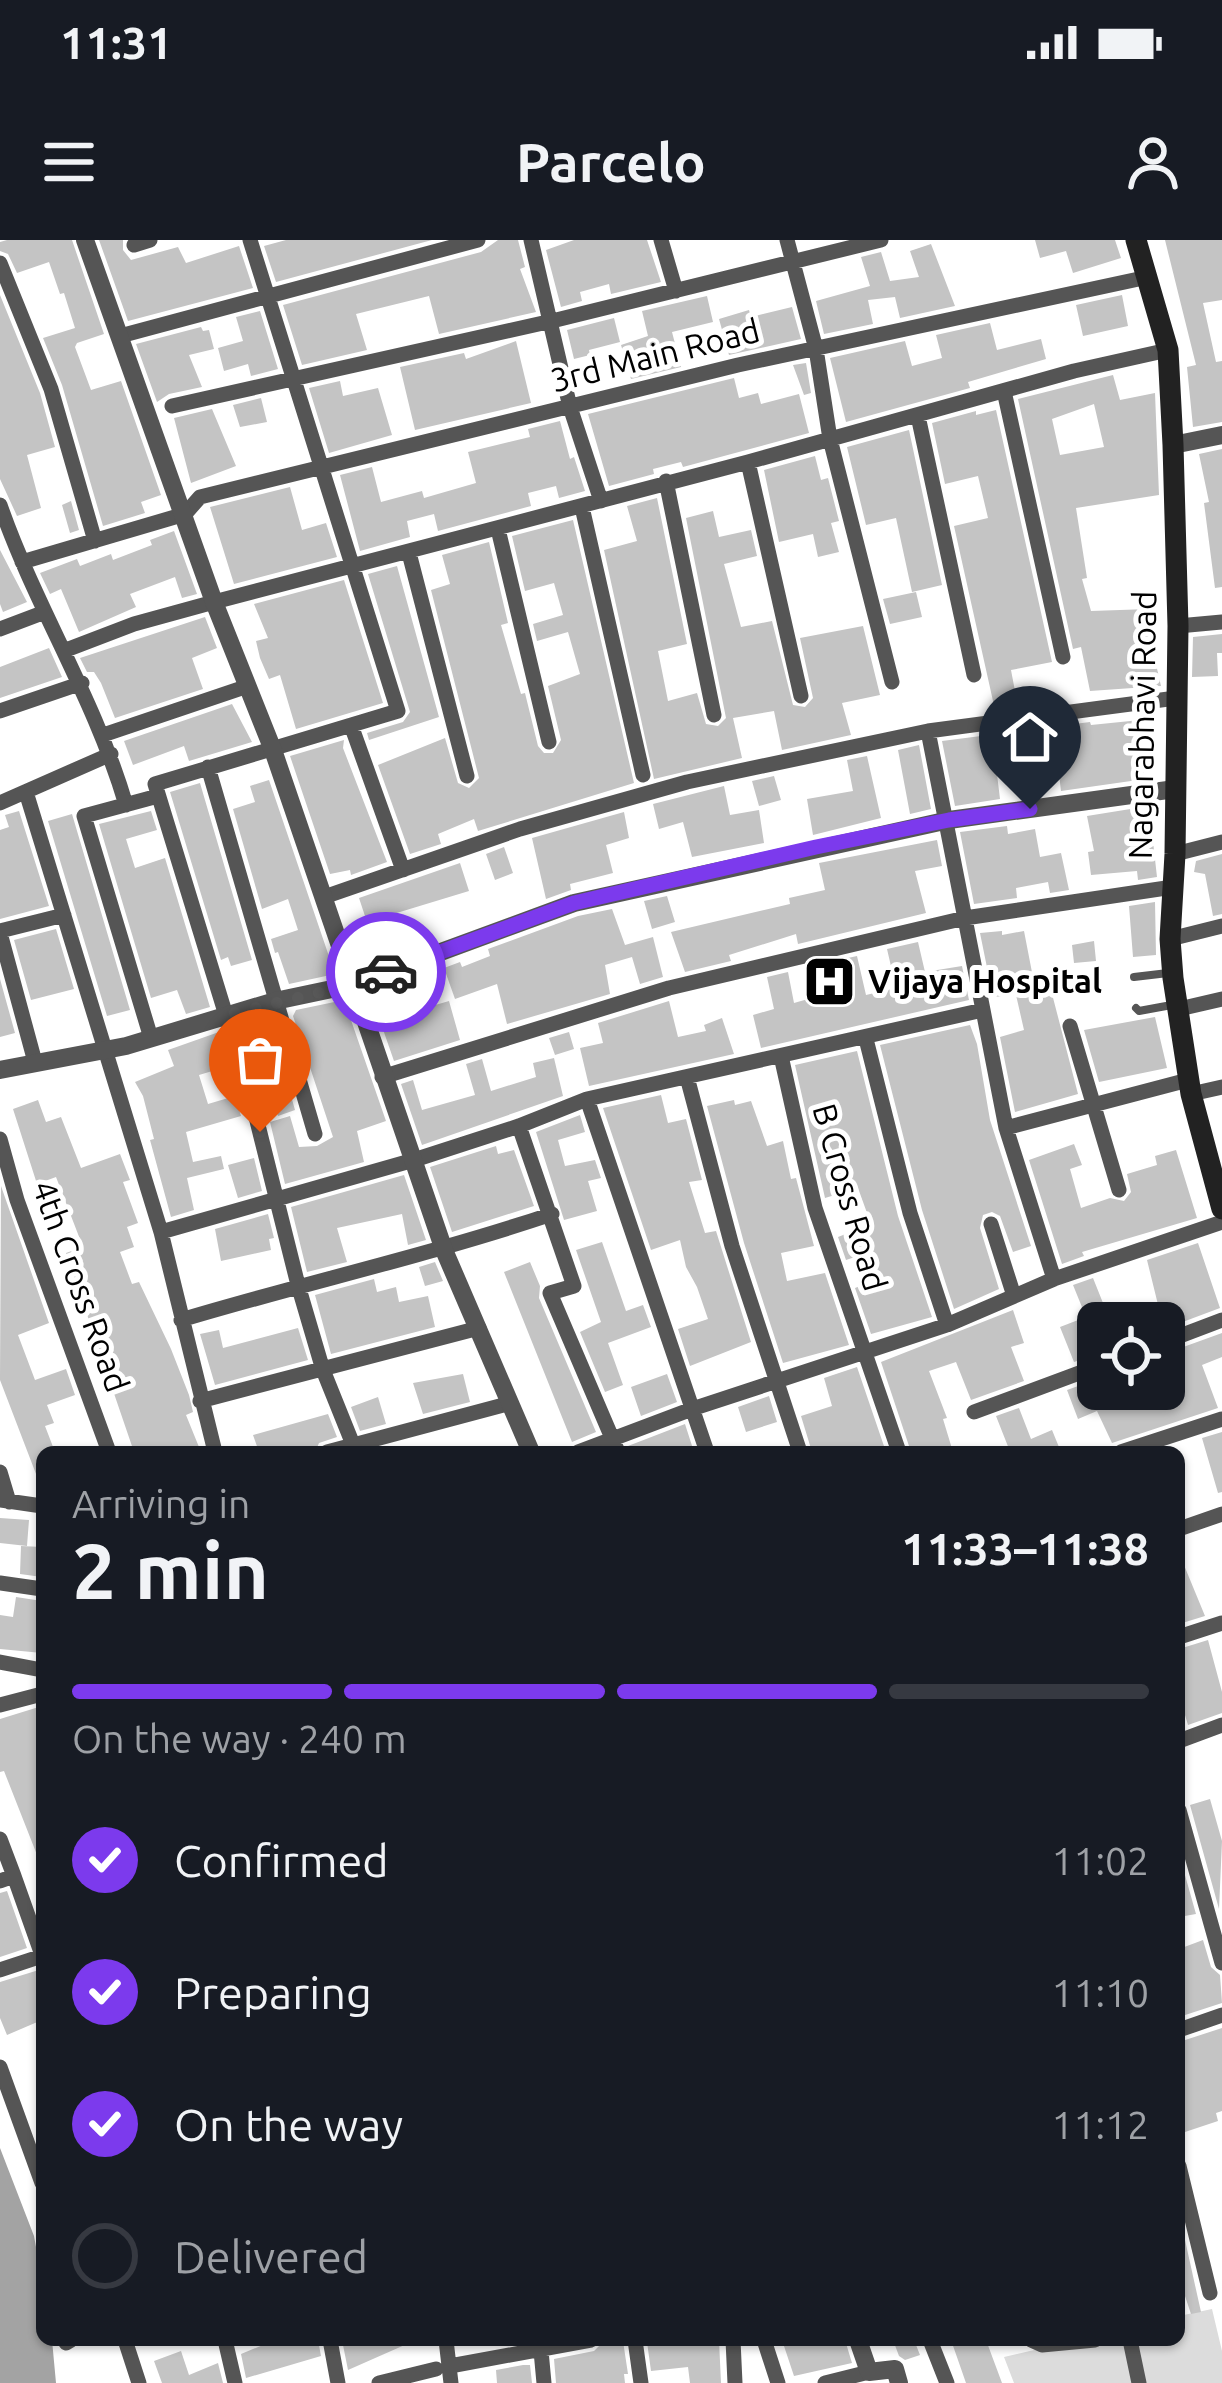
<!DOCTYPE html>
<html lang="en">
<head>
<meta charset="utf-8">
<style>
	body { margin:0; font-family:Ubuntu,sans-serif; background:#242831; color:#f1f3f6; height:100vh; display:flex; flex-direction:column; font-size:45px; white-space:nowrap }
	* { box-sizing:border-box; margin:0 }
	p { font-size:39px; color:#9ea1a6 }
	.icon { flex:none; width:66px; height:66px; fill:none; stroke:currentColor; stroke-width:2; stroke-linecap:round; stroke-linejoin:round }
	.map { position:relative; flex:1; overflow:hidden }
	.side { position:absolute; left:36px; top:1206px; width:1149px; height:900px; display:flex; flex-direction:column; background:#171b24; border-radius:18px; box-shadow:0 3px 9px #0004 }
	.side>* { flex:none }
	.fabs { position:absolute; left:1077px; top:1062px; display:grid; gap:24px }
	.fabs a { display:grid; place-items:center; width:108px; height:108px; border-radius:18px; background:#171b24; box-shadow:0 3px 9px #0004; font-size:60px }
	.pin { position:absolute; display:grid; place-items:center; width:102px; height:102px; color:#fff; margin:-123px -51px; border-radius:50% 50% 50% 0; rotate:-45deg; box-shadow:0 0 12px #0007 }
	.pin .icon { rotate:45deg }
	.courier { position:absolute; display:grid; place-items:center; width:120px; height:120px; margin:-60px; border:9px solid #7c3aed; border-radius:50%; background:#fff; color:#222; box-shadow:0 3px 15px #0007 }
	.head em { font-style:normal; font-weight:700 }
	.head div { display:flex; flex-direction:column-reverse }
	.head { display:flex; align-items:center; justify-content:space-between; height:204px; padding:0 36px }
	h1 { font-size:78px; font-weight:700; line-height:90px }
	.bar { display:grid; grid-template-columns:repeat(4,1fr); gap:18px 12px; align-content:center; height:144px; padding:0 36px }
	.bar i { height:15px; border-radius:9px; background:#363941 }
	.bar .on { background:#7c3aed }
	.bar p { grid-column:span 4 }
	ol { padding:0 36px; list-style:none }
	li { display:flex; align-items:center; gap:36px; height:132px }
	li p { margin-inline-start:auto }
	li .icon { padding:12px; border-radius:50%; background:#7c3aed; color:#fff; stroke-width:4 }
	li:last-child { color:#9ea1a6 }
	li i { width:66px; height:66px; border:6px solid #363941; border-radius:50% }
	.status { display:flex; justify-content:space-between; align-items:center; height:84px; padding:0 60px; background:#171b24; direction:ltr }
	.status svg { height:33px; fill:currentColor }
	header { display:flex; justify-content:space-between; align-items:center; height:156px; padding:0 36px; background:#171b24; font-size:54px; font-weight:700 }
	.map>svg:first-child { display:block }
	.green { fill:#dcdcdc }
	.water { fill:#a3a3a3 }
	.building { fill:#c4c4c4; fill-rule:evenodd }
	.lines { fill:none; stroke-linecap:round; stroke-linejoin:round }
	.service { stroke:#555; stroke-width:8 }
	.minor { stroke:#555; stroke-width:15 }
	.tertiary { stroke:#555; stroke-width:18 }
	.secondary { stroke:#222; stroke-width:21 }
	.done { stroke:#595959; stroke-width:12; stroke-dasharray:0 21.6 }
	.route { stroke:#7c3aed; stroke-width:15 }
	.labels { text-anchor:middle; stroke-width:10; stroke-linejoin:round; paint-order:stroke }
	.street-label { font-size:33px; fill:#000; stroke:#fff }
	.poi-label { font-size:33px; font-weight:bold; fill:#000; stroke:#fff; text-anchor:start }
</style>
</head>
<body>
<div class="status"><b>11:31</b><svg viewBox="0 0 49 12"><path d="M0 12V9h3v3zM5 12V6h3v6zM10 12V3h3v9zM15 12V0h3v12zM26 1h20v11H26zM47 4h2v5h-2z"/></svg></div>
<header><svg class="icon" aria-label="menu" viewBox="0 0 24 24"><path d="M4 6h16M4 12h16M4 18h16"/></svg>Parcelo<svg class="icon" aria-label="person" viewBox="0 0 24 24"><circle cx="12" cy="8" r="4"/><path d="M4 21q1-7 8-7t8 7"/></svg></header>
<div class="map">
<svg width="1222" height="2143" viewBox="0 0 1222 2143">
	<rect width="100%" height="100%" fill="#fff"/>
	<path class="green" d="M1212,2069L1222,2111V2143H1014L1004,2117L1077,2100H1179V2076Z"/>
	<path class="water" d="M0,1908L34,1996L42,2040V2100H52L56,2143H0Z"/>
	<path class="building" d="M7,0H72L104,94L77,103L75,107L91,150L121,141L161,255L141,262L145,273L103,286L62,145L43,98L75,88L64,53L60,54L49,22L17,33L8,14L0,11V2Z
		M99,0H123V10L131,20L178,7L186,23L239,6L253,48L128,81Z
		M286,0H432L276,42L264,6Z
		M498,0H518L525,27L520,29L536,72L439,94L429,56L356,74L367,110L302,125L283,65L481,12Z
		M574,0H647L661,42L611,54L609,44L580,52L582,61L561,67L546,10Z
		M1035,0H1115L1121,18L1073,33L1066,11L1040,18Z
		M1165,0H1222V60L1203,63L1216,122L1222,121V182L1193,187L1187,127L1196,125Z
		M931,4L955,66L900,78L895,57L868,60L873,84L824,94L816,61L870,46L861,17L881,12L890,41L919,37L910,11Z
		M0,55L40,153L55,207L27,215L41,268L17,276L0,239Z
		M1122,55L1128,86L1083,96L1076,65Z
		M707,56L713,82L672,92L681,127L631,139L621,105L648,96L642,71Z
		M792,67L801,99L729,115L719,79L749,70L751,77Z
		M260,71L278,129L251,136L248,124L224,131L218,108L243,101L236,77Z
		M614,78L620,102L589,110L590,115L574,119L567,90Z
		M990,83L997,110L1041,99L1046,119L968,142L970,148L846,182L830,118L905,101L912,126L942,118L936,95Z
		M201,87L203,91L209,90L214,109L189,115L202,147L169,154L157,162L136,104Z
		M516,101L531,163L415,190L400,127L464,113L466,119Z
		M806,123L811,153L804,155L793,125Z
		M1113,135L1120,160L1155,153L1159,255L1076,268L1087,338L1082,339L1091,371L1149,369L1150,398L1161,446L1090,451L1081,407L1073,409L1018,159ZM1094,164L1104,207L1060,215L1052,179Z
		M734,138L739,158L758,153L761,164L799,154L809,193L683,227L681,222L653,229L654,234L609,246L588,174Z
		M340,141L343,156L378,148L392,195L329,213L309,148Z
		M261,158L267,182L240,187L233,165Z
		M212,169L236,226L191,243L174,178Z
		M996,170L1052,422L1011,430L1018,467L995,470L954,286L988,278L978,236L945,244L932,183L976,171V175Z
		M560,181L570,219L574,217L585,251L559,258L556,246L528,253L531,266L438,291L434,274L407,281L410,297L360,311L340,235L372,227L381,262L422,251L424,258L476,243L468,212L530,197L528,189Z
		M909,190L942,345L912,352L896,278L866,285L847,207Z
		M1222,209V347L1215,348L1204,263L1209,262L1199,214Z
		M815,216L821,240L828,238L839,281L831,283L839,312L818,317L813,294L779,302L764,230Z
		M290,247L302,290L326,283L337,317L234,344L210,267Z
		M657,258L687,404L658,411L668,461L697,453L706,484L718,486L726,478L686,278L713,271L719,297L751,290L757,316L724,324L741,387L772,381L793,465L805,467L813,458L800,398L863,386L880,455L842,463L851,495L782,510L774,471L733,478L742,518L654,539L604,310L637,301L627,266Z
		M71,261L79,290L70,293L62,265Z
		M573,280L634,543L478,591L474,579L438,594L441,604L410,614L378,525L445,498L458,543L469,548L479,538L431,350L450,344L442,315L489,302L508,383L501,385L521,454L525,453L538,506L544,513H553L561,500L548,446L580,434L568,392L537,401L533,384L563,375L554,343L525,351L512,296Z
		M174,291L197,354L182,358L175,337L130,354L136,367L79,392L61,349L50,354L40,333L77,319L80,326L111,314L113,320L152,305L150,300Z
		M0,310L27,362L3,372L0,364Z
		M397,326L439,477L369,500L367,493L403,482L410,472L368,334Z
		M344,340L383,463L296,489L280,435L269,439L260,418L256,401L268,398L254,364Z
		M916,352L922,377L890,384L883,359Z
		M205,377L217,408L192,418L203,449L115,478L101,443L94,432H87L80,418Z
		M1222,394V413H1217L1218,436L1192,437L1193,397Z
		M49,408L62,437L0,458V427Z
		M232,464L252,502L189,521L184,506L133,525L124,501Z
		M1150,479L1152,497H1147L1152,538L1061,551L1057,517L1010,523L996,526L1000,559L955,566L942,501L1090,482L1091,485Z
		M344,500L343,508L387,622L351,635L350,630L330,634L290,516Z
		M919,505L931,569L910,574L898,510Z
		M867,516L881,578L813,595L807,559L853,551L847,520Z
		M774,536L781,560L759,566L752,541Z
		M269,540L335,734L289,744L278,712L275,713L271,699L298,690L288,659L262,669L233,569L255,562L250,546Z
		M200,543L252,720L231,726L228,717L221,720L170,552Z
		M724,546L730,575L759,570L764,603L692,617L683,582L659,589L653,564Z
		M1149,566L1157,637L1138,640L1137,631L1091,635L1088,612L1094,611L1087,576Z
		M19,571L49,666L0,679V590L9,587L5,575Z
		M151,571L157,590L126,599L135,628L165,618L210,767L186,774L177,750L151,758L99,584Z
		M624,572L629,598L606,605L613,633L570,644L571,650L546,659L532,598Z
		M72,574L130,770L107,776L48,581Z
		M1007,586L1008,594L1035,589L1040,617L1061,613L1069,650L1050,653L1048,642L1016,648L1017,658L974,664L960,592Z
		M937,600L942,626L915,631L926,673L798,704L796,694L729,715L731,721L685,732L671,692L790,664L789,658L825,650L819,623Z
		M504,607L513,633L495,640L486,614Z
		M1222,614V674L1213,676L1205,634L1194,632L1196,621Z
		M460,623L469,651L367,682L359,658Z
		M667,656L675,682L652,689L644,661Z
		M1155,662L1156,715L1133,717L1129,666Z
		M612,669L625,705L653,697L663,737L640,744L632,717L605,725L610,754L507,784L497,744L455,759L444,728L460,722L462,727L490,716L488,709L578,676Z
		M56,689L74,749L31,760L14,700Z
		M1002,691V695L1024,691L1036,753L1051,750L1078,854L1015,872L1000,797L1024,790L1016,755L993,757L980,693Z
		M1094,701L1096,721L1074,723L1072,705Z
		M918,702L925,732L962,726L969,760L761,808L753,775L774,769L767,737L788,732L794,763L822,755L816,725L857,716L866,755L896,748L887,709Z
		M416,736L425,768L449,761L460,800L394,821L370,752Z
		M0,739L15,793L0,797Z
		M344,760L386,881L357,891L364,922L285,944L270,882L290,876L299,907L317,906L333,897L293,776L296,770Z
		M669,761L678,797L706,791L704,785L722,778L734,814L589,846L580,808L603,803L598,783Z
		M1155,777L1167,828L1099,842L1084,790Z
		M270,782L295,870L278,876L263,830L256,832L242,788Z
		M970,785L977,804L990,880L1031,1006L1013,1012L1000,976L992,972L983,975L980,988L999,1049L954,1069L922,970L880,805Z
		M219,792L229,826L199,835L208,864L235,856L241,876L186,892L193,922L221,916L224,929L187,938L194,970L171,977L150,900L154,899L143,856L135,842L174,826L168,810Z
		M569,792L574,809L555,815L549,798Z
		M857,811L898,976L932,1077L871,1094L855,1048L873,1041L864,1014L846,1020L838,997L871,984L858,948L825,958L795,825Z
		M554,818L563,856L422,905L401,844L413,840L422,870L475,855L466,824L482,819L491,851L536,837L533,823Z
		M661,855L668,883L686,879L702,940L689,942L705,993L716,991L751,1102L690,1126L678,1089L708,1079L697,1047L686,1027L680,1000L651,1010L603,868Z
		M38,860L46,882L61,877L81,928L120,914L130,940L123,942L138,983L127,987L134,1007L120,1012L132,1044L139,1042L171,1109L189,1155L193,1172L186,1175L201,1212H134L66,1013L83,1007L56,937L37,944L13,869Z
		M734,860L735,865L751,861L767,906L783,901L791,939L796,938L814,1006L781,1013L787,1041L825,1033L849,1105L783,1123L744,1003L707,866Z
		M580,875L585,892L558,900L565,926L595,920L601,938L588,941L597,971L564,980L536,892Z
		M1074,904L1082,925L1070,929L1081,968L1110,958L1124,961L1131,952L1127,934L1157,925L1155,916L1176,910L1197,978L1082,1012L1084,1016L1062,1024L1029,920Z
		M496,906L498,914L514,910L534,966L452,992L430,927Z
		M254,918L262,951L238,958L228,925Z
		M404,935L426,1000L408,1005L402,974L337,988L347,1022L307,1032L291,967Z
		M1,946L49,1083L18,1095L35,1140L66,1129L75,1155L47,1165L54,1183L45,1186L55,1212H42L41,1247L0,1140Z
		M268,974L274,998L269,999L271,1010L221,1021L215,989Z
		M602,1002L626,1071L643,1065L651,1087L608,1103L623,1145L605,1152L580,1092L601,1082L576,1010Z
		M1198,1003L1220,1068L1164,1089L1147,1020Z
		M435,1022L443,1041L425,1046L419,1027Z
		M530,1022L540,1046L539,1058L596,1192L572,1202L504,1032Z
		M1093,1038L1111,1083H1098V1114L1074,1122L1060,1087L1086,1077L1073,1045Z
		M374,1039L377,1052L396,1047L399,1062L428,1056L435,1087L331,1114L315,1055Z
		M1013,1070L1024,1103L1011,1107L1024,1141L971,1160L956,1122L929,1131L947,1178L943,1179L953,1212H911L881,1122Z
		M298,1088L308,1120L215,1145L200,1094L219,1090L223,1108Z
		M1222,1093V1117L1202,1125L1218,1168L1112,1203L1097,1171L1078,1179L1067,1150L1098,1139V1149H1164V1114Z
		M857,1127L886,1212H812L801,1176L832,1166L824,1138Z
		M463,1134L470,1162L423,1174L413,1143Z
		M667,1134L677,1162L641,1176L631,1147Z
		M769,1156L777,1182L746,1192L738,1167Z
		M378,1157L386,1184L360,1191L351,1167Z
		M1019,1168L1031,1199L1052,1190L1061,1212H1001L1009,1209L996,1176Z
		M328,1174L337,1197L319,1203L315,1212H259L253,1195Z
		M685,1184L694,1212H630L628,1206Z
		M1222,1192V1252L1218,1253L1202,1198Z
		M0,1278L29,1280L27,1306L0,1303Z
		M21,1306L42,1307V1337L20,1334Z
		M1179,1313L1205,1376L1179,1384Z
		M16,1357L42,1361L39,1380H42V1413L0,1409V1375L13,1377Z
		M1208,1400L1222,1452V1473L1188,1485L1179,1455V1409Z
		M42,1466V1625H41L4,1531L0,1532V1479Z
		M1210,1559L1222,1601L1219,1669L1190,1565Z
		M1179,1614L1196,1674L1179,1677Z
		M7,1651L27,1708L0,1717V1653Z
		M1203,1700L1211,1727L1220,1735L1222,1763L1179,1777V1709Z
		M42,1729V1780L7,1795L0,1778V1742Z
		M1222,1788V1871L1216,1873L1218,1881L1185,1892L1179,1874V1802Z
		M1185,2000L1201,2072L1191,2074L1179,2038V2001Z
		M275,2100H318L321,2116L246,2138L241,2114Z
		M342,2100H416L348,2130Z
		M719,2100L721,2143H690L688,2127L651,2131L647,2102Z
		M782,2100H806L808,2106L845,2100L852,2123L794,2136Z
		M893,2100H914L920,2115L905,2120L899,2116Z
		M951,2100H986L1002,2143H966Z
		M623,2101L628,2134H624L625,2143H556L554,2119L594,2111L603,2102Z
		M181,2111L189,2135L218,2123L223,2143H162L154,2121Z
		M523,2125H530L532,2143H497L496,2130Z"/>
	<g class="lines">
		<path class="service" d="M1134,737L1168,733
			M1136,768L1139,771L1177,764"/>
		<path class="minor" d="M250,0L398,471L155,544L251,857L298,1045L323,1130L356,1212
			M531,0L570,167L601,261
			M661,0L676,51
			M787,0L816,109L830,199L892,442
			M134,5L150,0
			M0,23L51,149L95,301
			M120,96L478,0
			M1004,151L1063,417
			M172,166L552,81L881,0
			M918,176L974,435
			M748,222L801,456
			M666,241L714,475
			M0,265C36,368 95,459 126,565
			M582,267L643,535
			M498,289L549,502
			M409,313L467,536
			M22,322L185,274L200,257L738,125L1148,37
			M1178,386L1222,382
			M0,389L45,372
			M66,410L134,384L214,362L748,222L1074,131L1168,110
			M0,471L82,443
			M351,485L403,630
			M103,495L248,446
			M208,527L315,894
			M26,552L161,992L215,1212
			M0,563L111,514
			M1175,614L1222,602
			M324,657L520,589L687,542L928,491L1176,458
			M0,691L64,675
			M0,693L35,822
			M1170,699L1222,686
			M1179,769L1222,759
			M983,770L1006,888L1054,1039
			M1070,786L1119,950
			M151,798L84,576L158,556
			M866,799L910,973L947,1085
			M781,816L815,968L899,1212
			M382,837L669,748L965,678L1173,647
			M687,837L732,1006L800,1212
			M1191,854L1222,847
			M587,859L707,1212
			M519,886L574,1046L550,1053L618,1212
			M1006,888L1188,840
			M0,899L17,960L109,1212
			M991,984L1014,1056
			M161,992L414,920L519,886L587,859L983,770L928,491
			M181,1080C304,1043 430,1015 552,974
			M1164,1102L1222,1080
			M200,1161L479,1088
			M974,1172L1098,1126
			M327,1212L511,1163
			M578,1212L692,1169L947,1085L1054,1039L1222,982
			M1121,1212L1222,1179
			M0,1232L9,1262
			M0,1260L42,1266
			M1179,1289L1222,1274
			M0,1343L42,1349
			M1179,1397L1222,1383
			M0,1422L42,1430
			M0,1465L42,1454
			M1179,1501L1222,1485
			M1179,1570L1222,1723
			M0,1599L14,1636L0,1641
			M14,1636L42,1715
			M0,1730L42,1716
			M1179,1790L1222,1775
			M0,1827L42,1943
			M1179,1926L1210,2053
			M125,2100L139,2143
			M225,2100L235,2143
			M330,2100L338,2143
			M446,2100L451,2143
			M540,2100L544,2143
			M635,2100L641,2143
			M733,2100L735,2143
			M764,2100L778,2143
			M930,2100L947,2143
			M1031,2100L1042,2105L1095,2100
			M1130,2100L1139,2143
			M66,2103L71,2100
			M450,2126L591,2100
			M379,2143L436,2129
			M825,2143L869,2132"/>
		<path class="tertiary" d="M85,0L214,362L273,510L444,1010L531,1212
			M1173,205L1222,195
			M0,830L126,806L275,761L351,745L574,663L949,580L1175,549
			M858,2100L869,2132L895,2129L899,2143"/>
		<path class="secondary" d="M1136,0L1168,110L1173,205L1178,386L1175,614L1170,699L1173,738L1191,854L1222,969"/>
	</g>
	<g class="lines">
		<path class="done" d="M260,892L227,775L351,745L386,732"/>
		<path class="route" d="M386,732L574,663L816,607L949,580L1030,569"/>
	</g>
	<defs>
		<symbol id="hospital-square" viewBox="-11 -11 22 22"><rect x="-9" y="-9" width="18" height="18" rx="4" fill="#000" stroke="#fff"/><path d="M-5-5h3v3.5h4V-5h3V5h-3V1.5h-4V5h-3Z" fill="#fff"/></symbol>
	</defs>
	<g fill-rule="evenodd">
		<use href="#hospital-square" x="800" y="712" width="59" height="59"/>
	</g>
	<g class="labels">
		<g class="street-label">
			<text transform="translate(655 115) rotate(-14)" y="12">3rd Main Road</text>
			<text transform="translate(1142 485) rotate(-89)" y="12">Nagarabhavi Road</text>
			<text transform="translate(850 957) rotate(74)" y="12">B Cross Road</text>
			<text transform="translate(81 1046) rotate(70)" y="12">4th Cross Road</text>
		</g>
		<g class="poi-label">
			<text x="868" y="753">Vijaya Hospital</text>
		</g>
	</g>
</svg>
<div class="fabs">
<a><svg class="icon" aria-label="locate" viewBox="0 0 24 24"><circle cx="12" cy="12" r="6"/><path d="M12 2v4M12 18v4M2 12h4M18 12h4"/></svg></a>
</div>
<div class="pin" style="left:260px;top:892px;background:#ea580c"><svg class="icon" aria-label="bag" viewBox="0 0 24 24"><path d="M5 8h14l-1 12H6zM9 8a3 3 0 0 1 6 0"/></svg></div>
<div class="pin" style="left:1030px;top:569px;background:#1f2937"><svg class="icon" aria-label="home" viewBox="0 0 24 24"><path d="M3 11l9-7 9 7M6 9v11h12V9"/></svg></div>
<div class="courier" style="left:386px;top:732px"><svg class="icon" aria-label="car" viewBox="0 0 24 24"><path d="M5 17H2v-5l4-1 3-4h7l3 4 3 1v5h-3M9 17h6M6 11h13"/><circle cx="7" cy="17" r="2"/><circle cx="17" cy="17" r="2"/></svg></div>
<section class="side">
<div class="head"><div><h1>2 min</h1><p>Arriving in</p></div><em>11:33–11:38</em></div>
<div class="bar"><i class="on"></i><i class="on"></i><i class="on"></i><i></i><p>On the way · 240 m</p></div>
<ol>
<li><svg class="icon" aria-label="check" viewBox="0 0 24 24"><path d="M5 12l5 5 9-10"/></svg>Confirmed<p>11:02</p></li>
<li><svg class="icon" aria-label="check" viewBox="0 0 24 24"><path d="M5 12l5 5 9-10"/></svg>Preparing<p>11:10</p></li>
<li><svg class="icon" aria-label="check" viewBox="0 0 24 24"><path d="M5 12l5 5 9-10"/></svg>On the way<p>11:12</p></li>
<li><i></i>Delivered</li>
</ol>
</section>
</div>
</body>
</html>
